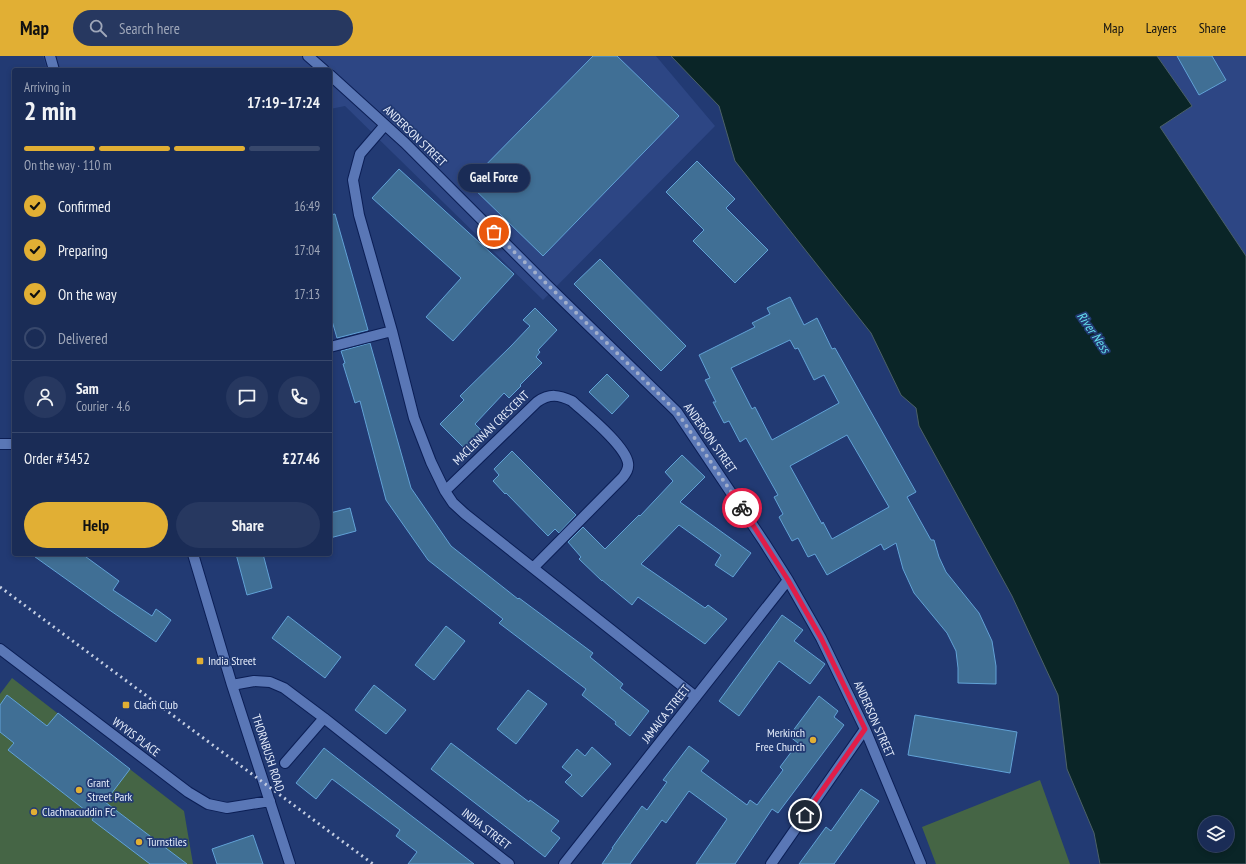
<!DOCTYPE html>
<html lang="en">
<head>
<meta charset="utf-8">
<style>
	body { margin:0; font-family:"PT Sans Narrow",sans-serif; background:#273860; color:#f1f3f6; height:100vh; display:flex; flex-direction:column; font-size:15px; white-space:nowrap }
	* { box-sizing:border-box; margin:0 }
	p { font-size:13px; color:#9fa7b9 }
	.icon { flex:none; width:22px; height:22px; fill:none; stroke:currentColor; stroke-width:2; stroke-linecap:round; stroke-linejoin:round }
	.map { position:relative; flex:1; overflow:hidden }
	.drawer { position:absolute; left:12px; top:12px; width:320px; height:488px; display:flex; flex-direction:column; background:#1a2c56; border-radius:4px; box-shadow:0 2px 6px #0003,0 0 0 1px #38486c }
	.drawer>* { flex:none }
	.controls { position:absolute; left:1198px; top:760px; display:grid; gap:8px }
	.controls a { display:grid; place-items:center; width:36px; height:36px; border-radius:50%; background:#1a2c56; box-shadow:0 2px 6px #0003,0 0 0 1px #38486c; font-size:20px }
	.pin { position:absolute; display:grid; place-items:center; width:34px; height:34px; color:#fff; margin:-17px; border:2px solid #fff; border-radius:50%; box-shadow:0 1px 4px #0007 }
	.courier { position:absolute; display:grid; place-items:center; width:40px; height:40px; margin:-20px; border:3px solid #e11d48; border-radius:50%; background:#fff; color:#222; box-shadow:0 1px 5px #0007 }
	.bubble { position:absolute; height:28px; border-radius:14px; background:#1a2c56; box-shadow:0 2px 6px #0003,0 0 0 1px #38486c; font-size:13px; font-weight:600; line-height:28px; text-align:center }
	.overview em { font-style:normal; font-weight:600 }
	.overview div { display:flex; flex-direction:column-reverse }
	.overview { display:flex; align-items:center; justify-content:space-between; height:68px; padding:0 12px }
	h1 { font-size:26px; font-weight:600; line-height:30px }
	.bar { display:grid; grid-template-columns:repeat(4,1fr); gap:6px 4px; align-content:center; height:48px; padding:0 12px }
	.bar i { height:5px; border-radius:3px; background:#38486c }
	.bar .current { background:#e1af34 }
	.bar p { grid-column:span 4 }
	.line { display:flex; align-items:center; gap:10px; padding:0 12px; border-top:1px solid #38486c }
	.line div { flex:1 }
	.round { display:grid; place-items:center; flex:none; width:42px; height:42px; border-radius:21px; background:#273860 }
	ol { padding:0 12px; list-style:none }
	li { display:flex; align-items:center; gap:12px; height:44px }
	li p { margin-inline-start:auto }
	li .icon { padding:4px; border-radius:50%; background:#e1af34; color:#111; stroke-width:4 }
	li:last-child { color:#9fa7b9 }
	li i { width:22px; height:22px; border:2px solid #38486c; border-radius:50% }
	.button { display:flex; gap:8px; margin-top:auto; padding:8px 12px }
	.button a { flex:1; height:46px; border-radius:24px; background:#e1af34; color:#111; font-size:16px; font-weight:600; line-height:46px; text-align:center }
	.button a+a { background:#273860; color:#f1f3f6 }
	header { display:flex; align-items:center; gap:24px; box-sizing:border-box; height:56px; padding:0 20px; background:#e1af34; color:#111 }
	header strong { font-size:19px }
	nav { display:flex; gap:22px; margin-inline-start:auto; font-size:14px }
	.search { width:280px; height:36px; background:#273860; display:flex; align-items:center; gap:10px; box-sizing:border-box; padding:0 14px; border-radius:22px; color:#9fa7b9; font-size:15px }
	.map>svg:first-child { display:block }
	.built { fill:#2d4684 }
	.green { fill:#456545 }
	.water { fill:#0a2527; stroke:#4c6167; fill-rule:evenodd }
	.building { fill:#406f95; stroke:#61a2d7; fill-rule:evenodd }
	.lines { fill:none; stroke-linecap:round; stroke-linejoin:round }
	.minor-casing { stroke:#0b1e55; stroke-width:12 }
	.minor { stroke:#5a77b6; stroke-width:10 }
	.rail { stroke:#c4cee3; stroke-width:3; stroke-dasharray:2 4; stroke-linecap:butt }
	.done { stroke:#a1aecb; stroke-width:4; stroke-dasharray:0 7.2 }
	.route { stroke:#e11d48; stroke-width:5 }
	.poi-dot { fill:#e1af34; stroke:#223a73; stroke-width:1.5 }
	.labels { text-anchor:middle; stroke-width:3.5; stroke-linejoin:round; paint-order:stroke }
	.street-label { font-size:12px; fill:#e6edfb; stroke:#223a73 }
	.poi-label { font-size:12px; fill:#e6edfb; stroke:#223a73; text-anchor:start }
	.water-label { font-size:13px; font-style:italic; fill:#63ddea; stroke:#223a73 }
</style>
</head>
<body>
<header>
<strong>Map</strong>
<div class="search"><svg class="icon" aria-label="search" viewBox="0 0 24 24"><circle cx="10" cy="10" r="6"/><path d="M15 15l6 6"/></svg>Search here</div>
<nav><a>Map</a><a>Layers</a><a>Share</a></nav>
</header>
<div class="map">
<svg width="1246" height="808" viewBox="0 0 1246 808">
	<rect width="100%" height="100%" fill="#223a73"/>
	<path class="built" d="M43,0H656L715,70L543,244L345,50L330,53V14H47Z
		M1157,0H1246V200L1160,71L1192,50Z"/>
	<path class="green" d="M12,622L184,755L193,808H0V638Z
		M1040,724L1070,808H936L922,771Z"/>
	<path class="water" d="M671,0H1157L1192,50L1160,71L1246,200V808H1100L1094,777L1067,713L1058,639L1012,540L919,370L916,352L901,339L871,277L735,105L719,50ZM1205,767H1227V789H1205Z"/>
	<path class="building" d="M593,0H617L679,60L543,200L468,127Z
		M1177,0H1212L1226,24L1199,39Z
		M697,105L735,143L726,152L768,194L735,227L693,185L704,174L666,136Z
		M399,113L514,218L453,285L426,261L461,222L372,142Z
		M335,158L368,274L337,282L330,258V159Z
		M600,203L686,290L661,315L574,228Z
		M790,241L804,269L817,262L832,293L835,292L916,436L907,441L931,484H934L939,501L946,516L979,557L992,585L996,610V628L958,627V612L956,595L947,577L914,537L903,513L896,487L884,494L881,488L827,519L815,498L808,501L798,482L792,485L779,461L783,458L774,441L778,439L746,382L740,386L729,365L724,367L713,346H716L705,324L710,322L699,299L755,271L752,267L770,258L767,252ZM790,284L795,293L798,292L814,324L824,319L839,347L772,384L755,351L752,353L731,312ZM847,379L889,451L832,483L823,466L822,468L790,410Z
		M535,252L557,274L538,294L540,296L536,301L542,307L520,329L521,330L509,342L504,337L475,368L484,377L466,394L440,368L464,344L460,340L511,290L530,270L523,264Z
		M370,287L411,432L451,490L518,543L519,542L593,597L590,601L623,628L620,632L649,655L630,680L615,668L616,666L582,639L586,633L499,567L503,563L428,504L386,444L360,345L355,347L343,308L345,307L341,295Z
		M607,318L629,340L612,358L589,336Z
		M512,395L576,459L559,477L555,473L548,480L506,437L505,438L493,425L499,419L494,413Z
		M682,399L705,421L680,446L751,497L733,521L715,509L721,499L679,469L641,508L705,552L708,549L727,563L705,588L638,541L632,549L602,524V525L579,503L581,501L568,486L583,471L605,493L639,459L640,460L673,425L665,416Z
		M350,452L356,475L330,482V457Z
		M31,498H82L119,525L113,534L152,560L156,553L171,564L156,586L108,553Z
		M236,498H263L272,532L247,539Z
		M782,559L803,574L794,585L825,608L810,628L779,605L739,660L719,645Z
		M288,560L341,601L325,622L272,582Z
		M446,570L465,585L434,624L415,609Z
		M374,629L406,654L386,678L355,654Z
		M528,634L547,648L516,688L497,673Z
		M7,639L47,670L58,657L130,713L105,746L187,808H150L92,764L94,761L8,694L14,687L0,676V649Z
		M819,640L838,655L834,661L844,669L778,757L772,753L735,808H696L727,763L689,735L666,767L662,764L630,808H602L613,792H612L642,750L647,754L667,726L663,724L689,690L709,705L701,715L747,749L750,744L757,749L783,714L780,711L798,687L789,680Z
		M915,659L1017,676L1010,717L908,699Z
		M451,687L529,746L530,744L559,765L551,775L560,782L545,801L431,713Z
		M592,691L611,708L582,741L565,726L572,719L562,711L577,693L585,700Z
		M324,692L396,748L474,808H408L417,796L396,780L400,774L332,723L316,743L296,727Z
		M861,733L879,745L834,808H799L826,771L831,775Z
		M253,779L263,808H217L212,793Z"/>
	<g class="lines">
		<defs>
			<path id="minor" d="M50,0L54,14
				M308,0L324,14
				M330,19L405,87L547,229L677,356L764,486L788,524L821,582L865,673L921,808
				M385,69L360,98L353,124L359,159L392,275L414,362L431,406L445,435L453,447L465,458L696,641
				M330,291L392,275
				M0,388H14
				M445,435L537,346C550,337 559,339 572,345C586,358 625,389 628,407C629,413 626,417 623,421L533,512
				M193,498L232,629L290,808
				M0,593L188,736L208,748L227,752L270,745
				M232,629L254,625L270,626L284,632L324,662L509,808
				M285,707L324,662
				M564,808L788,524
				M771,808L865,673"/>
		</defs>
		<use href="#minor" class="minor-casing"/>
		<use href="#minor" class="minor"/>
		<path class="rail" d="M0,531L373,808"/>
	</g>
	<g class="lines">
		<path class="done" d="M494,176L677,356L742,452"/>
		<path class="route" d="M742,452L788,524L821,582L865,673L805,759"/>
	</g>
	<g class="poi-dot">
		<rect x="196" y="601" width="8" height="8" rx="2"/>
		<rect x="122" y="645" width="8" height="8" rx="2"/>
		<circle cx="813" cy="684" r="4"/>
		<circle cx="79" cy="734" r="4"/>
		<circle cx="34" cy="756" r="4"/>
		<circle cx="139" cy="786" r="4"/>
	</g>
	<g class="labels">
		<g class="street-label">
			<text transform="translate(415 80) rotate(44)" y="4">ANDERSON STREET</text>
			<text transform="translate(491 372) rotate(-44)" y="4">MACLENNAN CRESCENT</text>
			<text transform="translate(710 382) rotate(55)" y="4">ANDERSON STREET</text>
			<text transform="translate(666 658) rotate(-52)" y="4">JAMAICA STREET</text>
			<text transform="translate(874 663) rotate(66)" y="4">ANDERSON STREET</text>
			<text transform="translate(136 681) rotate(37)" y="4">WYVIS PLACE</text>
			<text transform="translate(268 697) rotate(72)" y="4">THORNBUSH ROAD</text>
			<text transform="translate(486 773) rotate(38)" y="4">INDIA STREET</text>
		</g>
		<g class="poi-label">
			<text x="208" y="609">India Street</text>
			<text x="134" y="653">Clach Club</text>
			<text x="805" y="681" text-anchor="end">Merkinch<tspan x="805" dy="14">Free Church</tspan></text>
			<text x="87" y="731">Grant<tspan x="87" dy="14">Street Park</tspan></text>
			<text x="42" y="760">Clachnacuddin FC</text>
			<text x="147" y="790">Turnstiles</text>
		</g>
		<g class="water-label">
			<text transform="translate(1094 276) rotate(55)" y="5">River Ness</text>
		</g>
	</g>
</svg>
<div class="controls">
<a><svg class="icon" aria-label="layers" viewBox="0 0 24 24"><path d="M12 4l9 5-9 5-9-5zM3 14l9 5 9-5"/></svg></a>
</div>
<div class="pin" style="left:494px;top:176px;background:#ea580c"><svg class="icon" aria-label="bag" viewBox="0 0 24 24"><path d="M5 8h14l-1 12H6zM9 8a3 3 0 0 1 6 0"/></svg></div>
<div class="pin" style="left:805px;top:759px;background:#1f2937"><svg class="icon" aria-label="home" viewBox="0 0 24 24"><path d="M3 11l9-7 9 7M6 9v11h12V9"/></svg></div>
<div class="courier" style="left:742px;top:452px"><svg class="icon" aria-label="bike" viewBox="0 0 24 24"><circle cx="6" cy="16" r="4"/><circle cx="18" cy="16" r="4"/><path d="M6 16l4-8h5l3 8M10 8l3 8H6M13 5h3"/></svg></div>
<div class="bubble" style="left:458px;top:108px;width:72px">Gael Force</div>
<section class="drawer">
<div class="overview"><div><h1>2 min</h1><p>Arriving in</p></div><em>17:19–17:24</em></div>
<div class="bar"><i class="current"></i><i class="current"></i><i class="current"></i><i></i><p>On the way · 110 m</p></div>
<ol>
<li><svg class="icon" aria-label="check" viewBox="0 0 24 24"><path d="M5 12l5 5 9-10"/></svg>Confirmed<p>16:49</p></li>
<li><svg class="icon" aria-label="check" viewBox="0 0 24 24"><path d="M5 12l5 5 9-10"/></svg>Preparing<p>17:04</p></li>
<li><svg class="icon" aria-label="check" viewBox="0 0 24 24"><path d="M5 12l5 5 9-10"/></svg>On the way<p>17:13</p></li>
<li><i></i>Delivered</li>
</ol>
<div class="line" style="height:72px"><a class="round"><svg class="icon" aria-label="person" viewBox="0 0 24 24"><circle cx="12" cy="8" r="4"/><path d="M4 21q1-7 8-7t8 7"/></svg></a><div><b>Sam</b><p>Courier · 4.6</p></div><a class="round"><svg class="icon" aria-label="chat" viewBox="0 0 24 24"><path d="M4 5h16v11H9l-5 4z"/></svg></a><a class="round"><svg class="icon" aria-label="phone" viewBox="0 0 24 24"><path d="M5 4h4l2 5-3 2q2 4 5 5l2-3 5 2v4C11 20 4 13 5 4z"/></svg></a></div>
<div class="line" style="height:52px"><div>Order #3452</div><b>£27.46</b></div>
<div class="button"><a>Help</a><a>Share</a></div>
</section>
</div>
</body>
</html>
